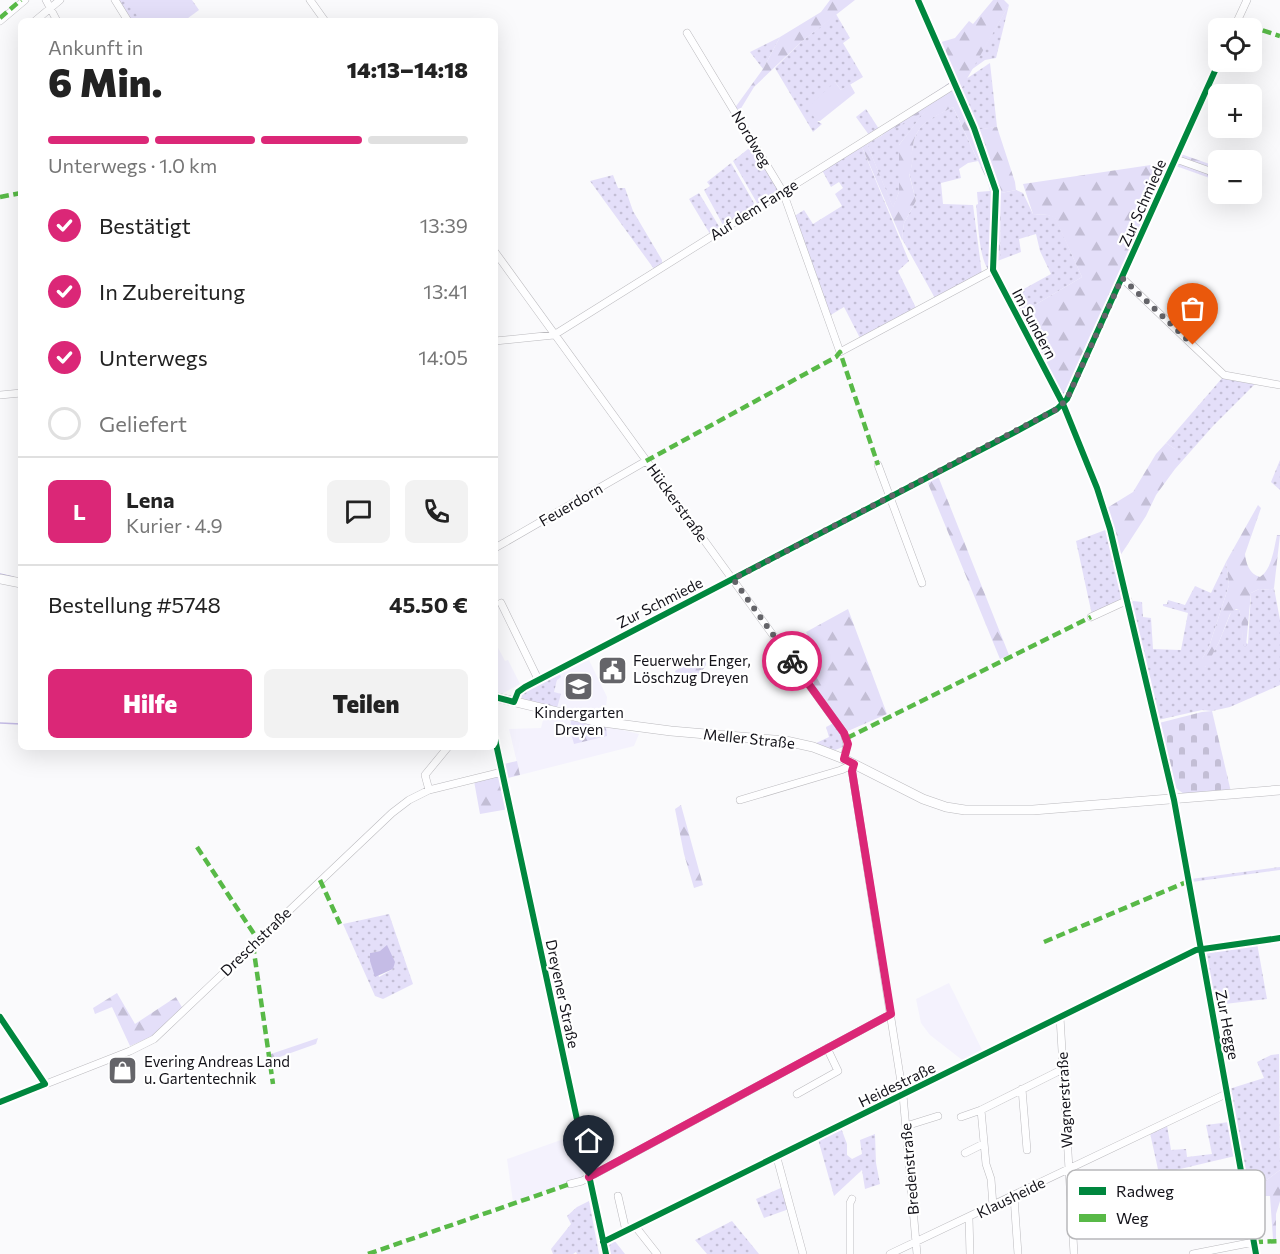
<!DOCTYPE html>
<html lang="de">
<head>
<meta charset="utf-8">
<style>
	body { margin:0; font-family:Commissioner,sans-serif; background:#f2f2f2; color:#222; height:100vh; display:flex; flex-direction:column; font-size:22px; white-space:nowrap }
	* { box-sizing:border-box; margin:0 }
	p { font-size:20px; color:#767676 }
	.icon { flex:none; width:33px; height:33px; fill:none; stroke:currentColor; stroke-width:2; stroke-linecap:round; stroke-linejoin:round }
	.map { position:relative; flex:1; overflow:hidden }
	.panel { position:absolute; left:18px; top:18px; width:480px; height:732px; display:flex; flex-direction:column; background:#fff; border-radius:9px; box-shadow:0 6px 24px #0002 }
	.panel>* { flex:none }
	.fabs { position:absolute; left:1208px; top:18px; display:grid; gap:12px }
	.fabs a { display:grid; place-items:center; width:54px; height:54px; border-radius:9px; background:#fff; box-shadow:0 6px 24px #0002; font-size:30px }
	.pin { position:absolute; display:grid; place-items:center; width:51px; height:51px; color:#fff; margin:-62px -26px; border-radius:50% 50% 50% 0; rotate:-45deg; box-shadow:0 0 6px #0007 }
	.pin .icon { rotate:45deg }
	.courier { position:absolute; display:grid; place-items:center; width:60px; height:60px; margin:-30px; border:4px solid #db2777; border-radius:50%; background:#fff; color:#222; box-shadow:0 2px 8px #0007 }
	.summary em { font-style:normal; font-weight:800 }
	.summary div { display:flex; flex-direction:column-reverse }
	.summary { display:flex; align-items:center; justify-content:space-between; height:102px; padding:0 30px }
	h1 { font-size:39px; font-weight:800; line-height:45px }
	.bar { display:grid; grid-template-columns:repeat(4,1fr); gap:9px 6px; align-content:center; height:72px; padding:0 30px }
	.bar i { height:8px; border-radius:4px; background:#e0e0e0 }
	.bar .on { background:#db2777 }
	.bar p { grid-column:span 4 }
	.line { display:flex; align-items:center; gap:15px; padding:0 30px; border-top:2px solid #e0e0e0 }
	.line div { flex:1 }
	.round { display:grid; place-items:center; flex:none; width:63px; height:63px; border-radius:9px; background:#f2f2f2 }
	ol { padding:0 30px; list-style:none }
	li { display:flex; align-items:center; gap:18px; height:66px }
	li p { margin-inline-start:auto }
	li .icon { padding:6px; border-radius:50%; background:#db2777; color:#fff; stroke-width:4 }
	li:last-child { color:#767676 }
	li i { width:33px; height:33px; border:3px solid #e0e0e0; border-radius:50% }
	.button { display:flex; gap:12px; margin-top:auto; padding:12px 30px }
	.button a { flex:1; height:69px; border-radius:9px; background:#db2777; color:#fff; font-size:24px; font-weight:800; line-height:69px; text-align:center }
	.button a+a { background:#f2f2f2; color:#222 }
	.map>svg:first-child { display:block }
	.built { fill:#f4f2fd }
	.grass { fill:url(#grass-dots); fill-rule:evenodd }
	.forest { fill:url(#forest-firs) }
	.cemetery { fill:url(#cemetery-stones) }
	.pitch { fill:#e4dff9 }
	.water { fill:#c5bce6 }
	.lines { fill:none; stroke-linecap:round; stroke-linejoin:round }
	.stream { stroke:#c5bce6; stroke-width:1.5 }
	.minor-casing { stroke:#bbbabe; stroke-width:8 }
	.major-casing { stroke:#bbbabe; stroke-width:10 }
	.minor { stroke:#fefeff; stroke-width:7 }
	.major { stroke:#fefeff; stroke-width:9 }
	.quiet { stroke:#58b947; stroke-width:4.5; stroke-dasharray:9 4.5; stroke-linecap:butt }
	.cycleway-casing { stroke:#fff; stroke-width:10 }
	.cycleway { stroke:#00873e; stroke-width:6 }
	.done { stroke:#646469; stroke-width:6; stroke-dasharray:0 10.8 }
	.route { stroke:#db2777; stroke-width:8 }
	.labels { text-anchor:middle; stroke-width:4.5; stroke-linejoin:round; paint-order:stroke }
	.street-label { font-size:15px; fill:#14131a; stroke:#fff }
	.poi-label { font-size:15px; fill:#14131a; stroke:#fff; text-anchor:start }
	.key { fill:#fff; stroke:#b8b8ba; stroke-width:1.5 }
	.key-label { font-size:16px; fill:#14131a }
</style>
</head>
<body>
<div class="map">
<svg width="1280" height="1254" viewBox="0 0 1280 1254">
	<defs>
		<pattern id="grass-dots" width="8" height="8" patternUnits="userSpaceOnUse" patternTransform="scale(1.5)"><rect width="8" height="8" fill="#e4dff9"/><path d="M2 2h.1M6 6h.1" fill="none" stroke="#c3bed5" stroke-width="1.8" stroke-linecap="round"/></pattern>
		<pattern id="forest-firs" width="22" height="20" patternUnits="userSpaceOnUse" patternTransform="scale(1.5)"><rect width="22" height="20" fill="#e4dff9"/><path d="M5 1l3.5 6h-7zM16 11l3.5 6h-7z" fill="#c3bed5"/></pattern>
		<pattern id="cemetery-stones" width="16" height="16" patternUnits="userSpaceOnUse" patternTransform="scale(1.5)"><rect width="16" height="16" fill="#e4dff9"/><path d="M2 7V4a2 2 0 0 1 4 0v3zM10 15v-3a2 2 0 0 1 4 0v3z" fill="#c3bed5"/></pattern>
	</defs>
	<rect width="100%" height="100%" fill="#fafafc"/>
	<path class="built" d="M495,642L505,661L508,660L520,684L500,695L495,694Z
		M589,660L607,697L605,718L557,708L554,692L559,673Z
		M545,712L571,720L570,730L606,726L639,734L634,746L520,775L509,729L541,728Z
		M949,983L984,1054L966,1063L930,1035L921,1023L916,999Z
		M575,1135L584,1178L513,1202L507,1159Z"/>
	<path class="grass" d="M117,0H192L199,10L184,21H130Z
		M1009,5L996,58L985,60L971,70Z
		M836,14L850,38L843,43L863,77L841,90L835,82L817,121L822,124L813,132L775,68L801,42Z
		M780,37L763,69L750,52Z
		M990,63L997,127L976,130L960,91L966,79Z
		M953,107L978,161L968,163L959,169L961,178L941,183L943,204L973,205L982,274L936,300L902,239L904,223L916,201L909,173C915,161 910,157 913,145C917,122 935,116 953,107Z
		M866,109L879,129L869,135L856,117Z
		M927,109L899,145V192L893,208L867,144Z
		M753,145L778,188V192L760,203H757L733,161Z
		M862,147L909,261L898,271L917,310L861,340L844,307L829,316L793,217L804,210L813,224L842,206L835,194L843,188L839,182L831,187L822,170Z
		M731,163L754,203L753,207L724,227L704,190L710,186L707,182Z
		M613,175L618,188H625L633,211L662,260V263L654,269L590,181Z
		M1016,190L1023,193L1033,214L1048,215L1055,217L1082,277L1018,315L1009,297L1051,274L1040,251L1036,234L1019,239L1021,252L1000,260L1001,193Z
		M990,191L991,263L989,270C979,260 978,221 976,205L978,204L977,192Z
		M699,193L720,228L710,234L689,199Z
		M1223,377L1256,383L1213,426L1175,469V449L1166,443Z
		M1280,460V490L1271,482Z
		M1108,529L1125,598L1092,615L1076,541Z
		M1226,562L1229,585L1209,647L1202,659L1205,667L1219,642L1232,610H1239L1242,619L1243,641L1248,644L1251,593L1259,589L1271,590L1274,588L1280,620V685L1230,707L1212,711L1202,710L1158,720L1130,603L1133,601L1142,602L1143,617L1151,618L1153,649L1181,650L1188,613L1163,606V604H1167L1168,600L1185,605L1195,586L1211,593Z
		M559,673L561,677L557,680L554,692L561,694L557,708L525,701L521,697L522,692L542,682L543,683Z
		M834,723L843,739V747L835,750L814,744L829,737L826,727Z
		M1280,867V870L1192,882L1191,879Z
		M389,914L413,984L383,999L375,996L343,924ZM380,951L393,969L379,977L370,953Z
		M1257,943L1267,999L1216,1005L1204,951Z
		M1279,1054L1280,1170L1264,1182L1266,1196L1248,1199L1229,1089L1264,1078L1257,1062L1271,1055Z
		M1229,1122L1235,1156L1159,1174L1150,1133L1167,1125L1171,1150L1186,1149L1187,1157L1212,1154L1206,1125Z
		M841,1128L847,1144V1155L852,1159L862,1154L860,1140L875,1134L876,1163L880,1184L865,1189L862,1170L834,1196L818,1139Z
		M783,1187L789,1209L764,1218L756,1199Z
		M589,1201L599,1254H577L576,1252L573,1254H553L551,1249L571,1224L567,1216L577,1207Z
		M732,1221L759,1254H707L695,1240Z
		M614,1240L625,1254H608L607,1248Z"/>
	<path class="forest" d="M830,0H855L801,42L754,87L737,115L734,109L763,69L780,37L821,12Z
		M993,0H1004L1009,5L960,91L973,130L997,127L1015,182L1016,190L1001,193L1000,260L991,263L990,191L987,180L953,107C935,117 917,122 913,145C910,157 915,161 909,174L916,201L904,223L902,240L862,147L867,144L893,207L899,192V145L925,111L883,135L879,129L949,83L952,74L938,43L955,38L969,21L973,24Z
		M1181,154L1218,167V181L1176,166Z
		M1171,162L1067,394L1059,393L1018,315L1082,277L1055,218L1048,215L1033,214L1023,184Z
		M1166,443L1175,449V469L1156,495L1146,516L1120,556L1107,508L1133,492L1156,454Z
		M938,476L1009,655L1000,659L927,481Z
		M1258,505L1261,508L1245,554C1246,563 1249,574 1260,577C1272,569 1274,548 1277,535H1280L1274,588L1271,590L1259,589L1251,593L1246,646H1244C1241,634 1243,622 1239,610L1236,609L1230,614L1219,642L1207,665L1205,667L1201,666L1200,662L1209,647L1229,585L1226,562Z
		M848,609L887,714L848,731L813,686L817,653L806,632Z
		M696,659L705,660L706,665L702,671L703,675L685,684L678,679L675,671Z
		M571,720L606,726L607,736L574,744L570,730Z
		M517,761L520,775L508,778L514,808L480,814L474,781L506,775L504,764Z
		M681,805L703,885L694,888L684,854L675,809Z
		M117,993L135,1024L176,997L183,1009L151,1037L130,1046L112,1007L95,1014L93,1008Z
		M318,1038L316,1044L271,1060V1054Z
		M1280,1170V1201L1276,1214V1239H1273L1270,1196H1266L1264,1182Z"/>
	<path class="cemetery" d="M1212,711L1231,792L1184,794L1173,786L1159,723L1202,712Z"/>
	<path class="pitch" d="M126,0H188L195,10L178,21H141Z
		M835,82L841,90L850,84L855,93L820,121H817L808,109L809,106Z"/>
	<path class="water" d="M387,945L395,962L393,969L375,977L370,961V953L380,951Z"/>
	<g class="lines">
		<path class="stream" d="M0,574L13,577
			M0,723L21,724"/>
		<defs>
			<path id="minor" d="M46,0L57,21
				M115,0L128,21
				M310,0L325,21
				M918,0L974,128L996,191L993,270L1063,404L1097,488L1110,529L1174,800L1256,1254
				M0,21L25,0
				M35,21L60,0
				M1234,28L1247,0
				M687,33L783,192L840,352L993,270
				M1176,159L1218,174
				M495,252L844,733L847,744L844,759
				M1122,278L1224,375L1280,385
				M495,341L554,335L954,85
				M0,395L21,393
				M878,465L922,583
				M495,548L646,461
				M501,603L538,679
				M1091,617L1128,600
				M514,702L518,692L525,687L1015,432L1057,409L1067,399L1071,390L1219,62
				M495,739L606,1254
				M854,764L852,771L903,1095L917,1254
				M429,790L425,775L448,747
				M740,800L841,770L854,764
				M0,1017L45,1084
				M1060,1017L1074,1254
				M1022,1089L1027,1150
				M797,1094L838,1071L827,1048
				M0,1102L130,1051L154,1039L392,813L409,800L429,790L502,772
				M981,1110L986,1164L991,1179L993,1206
				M961,1117L981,1110L1063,1069
				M906,1126L938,1116
				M965,1153L983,1144
				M777,1158L803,1254
				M570,1184L582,1181L891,1014
				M618,1196L626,1231
				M1014,1197L1018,1254
				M969,1218L970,1254
				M635,1226L657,1254
				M603,1242L1196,950L1280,938
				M850,1254V1203L852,1199
				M890,1254L1228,1093
				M1193,1254L1254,1242"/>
			<path id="major" d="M0,579L21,583
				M495,697L595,721L671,731L786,741L813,747L844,759L923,799L946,807L965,810H1033L1280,790"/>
		</defs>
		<use href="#minor" class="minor-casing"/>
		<use href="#major" class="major-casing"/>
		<use href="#minor" class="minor"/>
		<use href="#major" class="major"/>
		<path class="quiet" d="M0,18L21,0
			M1237,22L1280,36
			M0,197L21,193
			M646,461L836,357L840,352L878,465
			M847,738L1091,617
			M197,847L258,940
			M320,880L340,924
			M1044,942L1189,881
			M253,945L273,1084
			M1254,1242L1280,1241
			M368,1254L570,1184"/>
		<defs>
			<path id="cycleway" d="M918,0L974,128L996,191L993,270L1063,404L1097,488L1110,529L1174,800L1256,1254
				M495,697L514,702L518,692L525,687L1015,432L1057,409L1067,399L1071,390L1219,62
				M495,739L606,1254
				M0,1017L45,1084L0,1102
				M603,1242L1196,950L1280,938"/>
		</defs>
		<use href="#cycleway" class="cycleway-casing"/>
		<use href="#cycleway" class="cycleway"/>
	</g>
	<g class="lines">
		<path class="done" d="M792,661L733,579L1057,409L1067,399L1071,390L1122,278L1193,345"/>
		<path class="route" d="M589,1177L891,1014L852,771L854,764L844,759L848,744L844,733L792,661"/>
	</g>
	<defs>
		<symbol id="civic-square" viewBox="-11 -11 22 22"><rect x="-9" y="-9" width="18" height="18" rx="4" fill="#646469" stroke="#fff"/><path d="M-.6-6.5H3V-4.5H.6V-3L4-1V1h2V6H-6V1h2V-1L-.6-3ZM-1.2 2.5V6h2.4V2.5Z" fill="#fff"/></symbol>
		<symbol id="school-square" viewBox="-11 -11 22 22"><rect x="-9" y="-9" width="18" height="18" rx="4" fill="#646469" stroke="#fff"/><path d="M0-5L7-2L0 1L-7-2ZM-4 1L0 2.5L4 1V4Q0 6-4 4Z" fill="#fff"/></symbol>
		<symbol id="shop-square" viewBox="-11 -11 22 22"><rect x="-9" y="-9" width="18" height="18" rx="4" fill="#646469" stroke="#fff"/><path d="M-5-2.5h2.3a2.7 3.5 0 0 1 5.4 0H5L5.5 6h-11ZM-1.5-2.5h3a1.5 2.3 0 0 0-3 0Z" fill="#fff"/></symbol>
	</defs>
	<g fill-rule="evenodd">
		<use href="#civic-square" x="596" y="654" width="33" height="33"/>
		<use href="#school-square" x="562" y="670" width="33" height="33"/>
		<use href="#shop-square" x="106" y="1054" width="33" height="33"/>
	</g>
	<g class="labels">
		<g class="street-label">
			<text transform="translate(751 139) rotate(59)" y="5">Nordweg</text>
			<text transform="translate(1143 203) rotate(-66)" y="5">Zur Schmiede</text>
			<text transform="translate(754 210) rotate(-32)" y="5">Auf dem Fange</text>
			<text transform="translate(1034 324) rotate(62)" y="5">Im Sundern</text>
			<text transform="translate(677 503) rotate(54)" y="5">Hückerstraße</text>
			<text transform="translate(571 505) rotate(-30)" y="5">Feuerdorn</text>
			<text transform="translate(660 603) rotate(-27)" y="5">Zur Schmiede</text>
			<text transform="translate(749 739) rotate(6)" y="5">Meller Straße</text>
			<text transform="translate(256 942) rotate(-44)" y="5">Dreschstraße</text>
			<text transform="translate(562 994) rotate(78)" y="5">Dreyener Straße</text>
			<text transform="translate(1227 1025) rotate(79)" y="5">Zur Hegge</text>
			<text transform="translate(897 1085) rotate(-26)" y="5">Heidestraße</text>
			<text transform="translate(1065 1100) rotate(-93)" y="5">Wagnerstraße</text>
			<text transform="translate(910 1169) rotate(-95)" y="5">Bredenstraße</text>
			<text transform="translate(1011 1198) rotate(-26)" y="5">Klausheide</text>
		</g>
		<g class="poi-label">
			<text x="633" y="666">Feuerwehr Enger,<tspan x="633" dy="17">Löschzug Dreyen</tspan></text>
			<text x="579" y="718" text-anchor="middle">Kindergarten<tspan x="579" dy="17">Dreyen</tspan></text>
			<text x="144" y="1067">Evering Andreas Land<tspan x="144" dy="17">u. Gartentechnik</tspan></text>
		</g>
	</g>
	<rect x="1067" y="1170" width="198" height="69" rx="9" class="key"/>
	<rect x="1079" y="1187" width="27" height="8" fill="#00873e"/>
	<rect x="1079" y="1214" width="27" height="8" fill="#58b947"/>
	<g class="key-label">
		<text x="1116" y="1197">Radweg</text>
		<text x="1116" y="1224">Weg</text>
	</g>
</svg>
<div class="fabs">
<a><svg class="icon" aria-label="locate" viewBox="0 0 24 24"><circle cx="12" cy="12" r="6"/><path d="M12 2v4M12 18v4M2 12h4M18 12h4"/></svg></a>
<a>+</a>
<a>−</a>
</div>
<div class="pin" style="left:1193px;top:345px;background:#ea580c"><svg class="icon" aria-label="bag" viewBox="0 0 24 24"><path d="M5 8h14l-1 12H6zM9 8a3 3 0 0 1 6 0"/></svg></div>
<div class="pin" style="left:589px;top:1177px;background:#1f2937"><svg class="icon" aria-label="home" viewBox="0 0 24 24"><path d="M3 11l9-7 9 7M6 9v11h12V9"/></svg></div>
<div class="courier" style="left:792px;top:661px"><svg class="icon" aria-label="bike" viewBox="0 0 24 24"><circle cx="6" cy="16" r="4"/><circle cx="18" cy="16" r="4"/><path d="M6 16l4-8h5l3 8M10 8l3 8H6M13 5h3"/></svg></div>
<section class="panel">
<div class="summary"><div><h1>6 Min.</h1><p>Ankunft in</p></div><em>14:13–14:18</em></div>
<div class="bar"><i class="on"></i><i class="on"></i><i class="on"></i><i></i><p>Unterwegs · 1.0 km</p></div>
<ol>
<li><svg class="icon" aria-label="check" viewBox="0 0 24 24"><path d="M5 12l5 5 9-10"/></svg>Bestätigt<p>13:39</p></li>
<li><svg class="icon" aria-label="check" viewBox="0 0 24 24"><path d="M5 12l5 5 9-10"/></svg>In Zubereitung<p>13:41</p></li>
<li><svg class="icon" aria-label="check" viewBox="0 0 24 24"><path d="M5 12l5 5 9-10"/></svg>Unterwegs<p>14:05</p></li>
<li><i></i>Geliefert</li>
</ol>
<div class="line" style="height:108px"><b class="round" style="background:#db2777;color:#fff">L</b><div><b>Lena</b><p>Kurier · 4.9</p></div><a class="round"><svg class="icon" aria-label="chat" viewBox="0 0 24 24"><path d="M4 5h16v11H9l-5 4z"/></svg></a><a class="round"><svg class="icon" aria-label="phone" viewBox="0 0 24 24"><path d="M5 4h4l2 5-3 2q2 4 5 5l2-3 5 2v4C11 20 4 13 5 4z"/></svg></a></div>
<div class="line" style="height:78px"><div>Bestellung #5748</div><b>45.50 €</b></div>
<div class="button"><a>Hilfe</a><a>Teilen</a></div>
</section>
</div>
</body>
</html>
